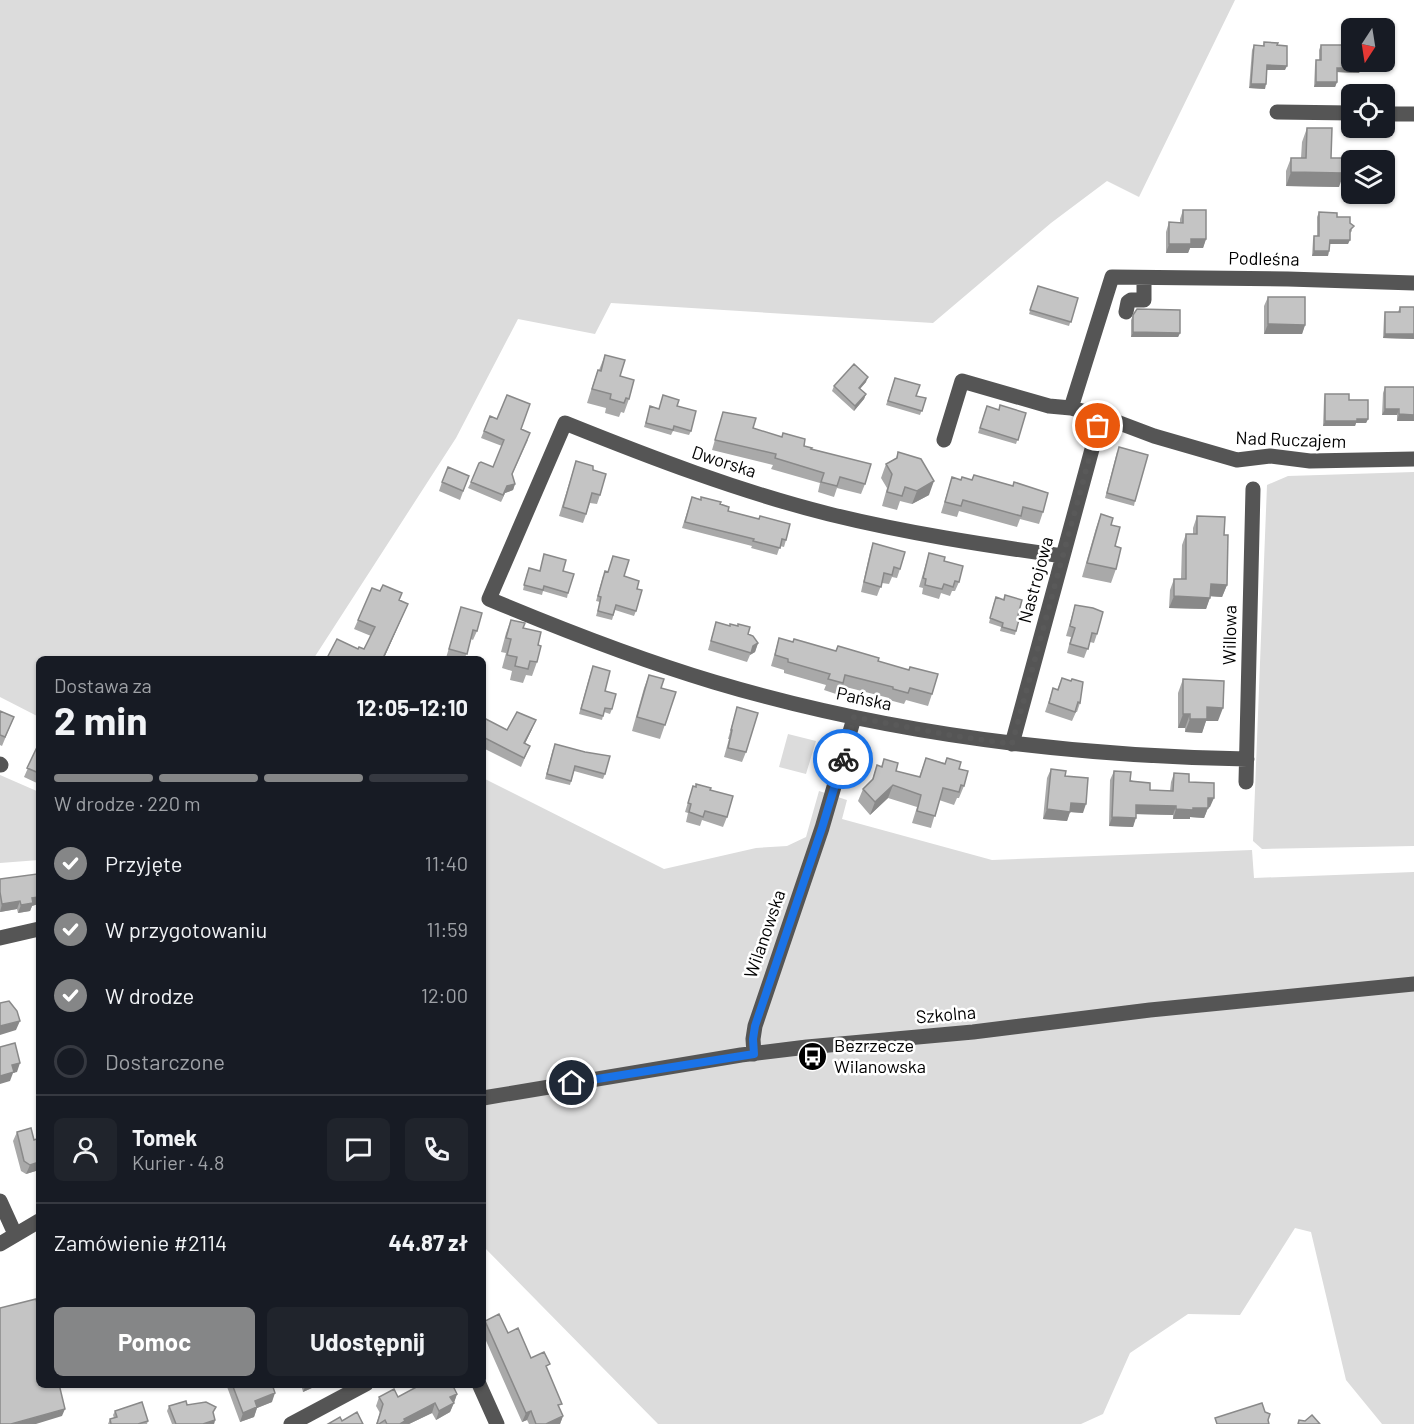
<!DOCTYPE html>
<html lang="pl">
<head>
<meta charset="utf-8">
<style>
	body { margin:0; font-family:Barlow,sans-serif; background:#20242c; color:#f1f3f6; height:100vh; display:flex; flex-direction:column; font-size:22px; white-space:nowrap }
	* { box-sizing:border-box; margin:0 }
	p { font-size:20px; color:#9ea1a6 }
	.icon { flex:none; width:33px; height:33px; fill:none; stroke:currentColor; stroke-width:2; stroke-linecap:round; stroke-linejoin:round }
	.map { position:relative; flex:1; overflow:hidden }
	.side { position:absolute; left:36px; top:656px; width:450px; height:732px; display:flex; flex-direction:column; background:#171b24; border-radius:9px; box-shadow:0 2px 4px #0004 }
	.side>* { flex:none }
	.needle { width:39px; rotate:192deg }
	.buttons { position:absolute; left:1341px; top:18px; display:grid; gap:12px }
	.buttons a { display:grid; place-items:center; width:54px; height:54px; border-radius:9px; background:#171b24; box-shadow:0 2px 4px #0004; font-size:30px }
	.pin { position:absolute; display:grid; place-items:center; width:51px; height:51px; color:#fff; margin:-26px; border:3px solid #fff; border-radius:50%; box-shadow:0 2px 6px #0007 }
	.courier { position:absolute; display:grid; place-items:center; width:60px; height:60px; margin:-30px; border:4px solid #1a73e8; border-radius:50%; background:#fff; color:#222; box-shadow:0 2px 8px #0007 }
	.summary em { font-style:normal; font-weight:700 }
	.summary div { display:flex; flex-direction:column-reverse }
	.summary { display:flex; align-items:center; justify-content:space-between; height:102px; padding:0 18px }
	h1 { font-size:39px; font-weight:700; line-height:45px }
	.bar { display:grid; grid-template-columns:repeat(4,1fr); gap:9px 6px; align-content:center; height:72px; padding:0 18px }
	.bar i { height:8px; border-radius:4px; background:#363941 }
	.bar .selected { background:#858687 }
	.bar p { grid-column:span 4 }
	.line { display:flex; align-items:center; gap:15px; padding:0 18px; border-top:2px solid #363941 }
	.line div { flex:1 }
	.round { display:grid; place-items:center; flex:none; width:63px; height:63px; border-radius:9px; background:#20242c }
	ol { padding:0 18px; list-style:none }
	li { display:flex; align-items:center; gap:18px; height:66px }
	li p { margin-inline-start:auto }
	li .icon { padding:6px; border-radius:50%; background:#858687; color:#fff; stroke-width:4 }
	li:last-child { color:#9ea1a6 }
	li i { width:33px; height:33px; border:3px solid #363941; border-radius:50% }
	.button { display:flex; gap:12px; margin-top:auto; padding:12px 18px }
	.button a { flex:1; height:69px; border-radius:9px; background:#858687; color:#fff; font-size:24px; font-weight:700; line-height:69px; text-align:center }
	.button a+a { background:#20242c; color:#f1f3f6 }
	.map>svg:first-child { display:block }
	.green { fill:#dcdcdc }
	.lines { fill:none; stroke-linecap:round; stroke-linejoin:round }
	.minor { stroke:#555; stroke-width:15 }
	.wall { fill:#a9a9a9 }
	.shaded-wall { fill:#898989 }
	.building { fill:#c4c4c4; stroke:#898989; stroke-width:1.5 }
	.done { stroke:#595959; stroke-width:6; stroke-dasharray:0 10.8 }
	.route { stroke:#1a73e8; stroke-width:8 }
	.labels { text-anchor:middle; stroke-width:5; stroke-linejoin:round; paint-order:stroke }
	.street-label { font-size:18px; fill:#000; stroke:#fff }
	.poi-label { font-size:18px; fill:#000; stroke:#fff; text-anchor:start }
</style>
</head>
<body>
<div class="map">
<svg width="1414" height="1424" viewBox="0 0 1414 1424">
	<rect width="100%" height="100%" fill="#fff"/>
	<path class="green" d="M0,0H1235L1139,197L1107,181L1051,223L933,323L611,303L595,334L518,319L456,438L314,658H39V717L0,697Z
		M1414,472V846L1262,849L1253,841L1267,485L1288,476Z
		M788,734L816,741L806,774L779,767Z
		M0,775L39,792V860L0,863Z
		M483,778L664,869L756,848L787,846L806,837L819,791L847,800L842,819L992,860L1252,850L1254,878L1414,872V1424H1382L1346,1380L1311,1232L1295,1228L1240,1315L1188,1314L1130,1353L1103,1414L1081,1424H658L483,1246Z"/>
	<g class="lines">
		<path class="minor" d="M1277,112L1352,113
			M1384,114H1414
			M1126,312L1128,302L1131,300H1144V278
			M1071,408L1112,277L1288,279L1414,283
			M944,440L962,381L1049,406L1071,408L1101,416L1154,436L1237,460L1270,456L1310,461L1414,459
			M1063,556C984,545 906,533 829,514C738,491 652,458 565,423L489,599C563,630 637,659 714,682C888,734 1066,756 1247,759
			M1012,744L1101,416
			M0,764L1,765
			M1246,782L1253,489
			M0,938L39,929
			M754,1054L753,1039L755,1026L822,828L854,718
			M483,1098L741,1055L807,1047L973,1032L1150,1010L1414,984
			M0,1201L15,1234
			M0,1244L39,1221
			M479,1384L497,1424
			M291,1424L366,1384"/>
	</g>
	<path class="wall" d="M1264,42L1277,45L1285,70H1266L1265,89L1249,88L1252,50L1254,45L1263,46Z
		M1342,42L1361,68L1359,73L1337,72V82L1335,87H1314L1315,65L1316,60H1319V50L1321,45H1341Z
		M1307,128L1331,158L1339,187L1286,186V171L1291,158H1301L1302,142Z
		M1183,210L1206,239L1203,248H1190L1188,253H1166V232L1169,222L1180,223V219Z
		M1319,212L1337,217L1350,223L1352,231L1350,233L1348,244H1329L1328,256H1312L1313,240L1314,236H1317V217Z
		M1038,286L1078,298L1069,326L1029,314Z
		M1268,297L1305,325L1302,334H1264V306Z
		M1400,307H1414V339L1383,338L1384,317L1385,312H1398Z
		M1133,315L1180,333L1178,337H1131V320Z
		M605,355L620,376L629,399L624,413L621,412L619,417L605,413L606,408L587,403L593,384L598,370H599Z
		M895,378L916,396L926,398L920,415L886,405Z
		M866,382L860,389L866,394L864,399L854,411L832,391L834,386Z
		M1385,387H1414V421H1397V415H1382L1383,393Z
		M1325,394L1349,400L1368,419L1366,423H1356L1355,426H1323L1324,399Z
		M677,406L691,431L689,435L673,431L671,435L644,427L649,411Z
		M987,406L999,410L1026,413L1016,444L978,433Z
		M723,412L753,428L804,446L811,449L865,484L861,494L837,488L834,497L818,492L820,483L771,469L773,465L712,450Z
		M490,416L521,429L528,440L512,475L515,484L513,490L505,493L501,502L468,488L471,482L493,467L502,446L481,438Z
		M898,452L929,495L912,504L900,501L897,510L882,506L887,488L881,478L886,464L896,458Z
		M1117,452L1135,501L1134,506L1105,498Z
		M576,461L593,470L600,495L597,504L590,503L583,523L559,516Z
		M469,476L460,500L439,491L442,482Z
		M952,477L1043,512L1039,524L1020,519L1017,527L959,511L957,517L941,513Z
		M692,497L720,504L728,511L786,540L784,547L780,546L777,555L751,548L752,546L682,528Z
		M1101,514L1111,525L1115,546L1116,569L1111,583L1082,577L1096,528Z
		M1197,516L1224,535L1227,585L1222,597L1210,596L1206,609L1169,608L1170,590L1174,579H1181L1182,545L1186,534H1193V528Z
		M873,543L900,569L897,578L892,577L889,584L882,583L877,596L861,592L870,552Z
		M929,553L944,561L959,582L955,591H952L950,596L941,593L939,599L922,594L923,588L919,587Z
		M539,571H563L568,593L567,598L543,591L542,595L523,590L527,573Z
		M603,576H624L637,589L636,611L634,616L615,610L612,620L596,616L600,602L596,601Z
		M1005,595L1018,615L1016,631L1015,635L1000,631L1001,627L989,623L994,602L1003,600Z
		M400,600L408,604L384,658H327L337,639L358,649H364L371,636L354,629L358,620Z
		M1075,605L1097,634L1094,643L1090,642L1084,658L1067,653L1071,637L1066,636Z
		M461,607L477,631L473,640L471,639L465,658H446Z
		M511,620L523,628L538,645L537,662L532,676L526,675L523,683L510,680L512,671L502,668L506,653L501,652L506,633Z
		M716,622L758,643L755,652L750,655L747,662L708,650Z
		M779,638L793,642L836,651L878,661L932,694L928,706L906,700L904,704L889,700V698L842,686L839,695L824,690L826,685L784,673V670L771,666Z
		M591,671L605,691L612,709L610,714L604,712L602,720L579,714Z
		M649,675L661,688L676,692L660,739L632,731L644,688Z
		M1062,678L1080,703L1077,712H1076L1072,721L1045,712L1053,688L1057,690Z
		M1183,679L1218,721H1206L1202,733L1185,732V728H1178V693Z
		M737,707L746,752L742,762L724,757L729,739H728Z
		M0,711L14,717L2,746L0,745Z
		M483,721L507,730L532,729L525,743L530,746L521,767L483,748Z
		M39,743V784L24,777Z
		M553,749L605,774L603,779L574,771L570,785L545,779Z
		M926,758L945,763L947,758L959,769L964,786L959,798H957L954,805L939,800L931,828L912,823L917,807L888,798L870,815L858,801L863,789L872,780L877,765L881,767L884,759L896,771L919,777Z
		M1051,769L1065,776L1083,813L1070,812L1067,821L1043,819L1047,778Z
		M1114,771L1150,790L1170,791L1171,782L1174,773L1189,782L1210,807L1208,808L1204,818L1190,817V819H1173V815L1136,814L1133,827L1109,826L1110,780Z
		M693,786L710,790L727,817L723,827L702,820L700,826L686,822L688,813L685,812Z
		M0,879L39,884L38,904L32,906L30,911L18,913L17,909L0,912Z
		M17,1132L34,1140L39,1138V1170L26,1174L21,1171L13,1141Z
		M485,1321L508,1333L531,1358L547,1370L560,1409L563,1416L560,1424H529L527,1420L522,1422L483,1334V1326Z
		M226,1384H272V1402L257,1408L254,1417L240,1422Z
		M301,1384H315L314,1387L303,1392Z
		M452,1384L457,1394L450,1412L436,1420L432,1413L409,1424H376L380,1413L376,1406L379,1397H398L418,1386L417,1385Z
		M187,1405L213,1413L215,1420L214,1424H172L167,1411L169,1406Z
		M115,1411L148,1421L147,1424H108L110,1419L114,1418L113,1415Z"/>
	<path class="shaded-wall" d="M1267,65L1287,66L1285,70H1265Z
		M1337,68H1361L1359,73L1335,72Z
		M1316,82H1337L1335,87H1314Z
		M1251,84H1266L1265,89L1249,88Z
		M1291,172L1344,173L1339,187L1286,186Z
		M1191,239H1206L1203,248H1190L1188,253H1166L1169,244Z
		M1330,240H1350L1348,244H1328Z
		M1314,251H1329L1328,256H1312Z
		M1268,324L1305,325L1302,334H1264Z
		M1133,332L1180,333L1178,337H1131Z
		M1385,334H1414V339L1383,338Z
		M868,377L866,382L857,392L859,388Z
		M866,394L864,399L854,411L855,406Z
		M1385,409H1399L1397,415H1382Z
		M1399,414L1414,415V421H1397Z
		M1357,419H1368L1366,423H1356L1355,426H1323L1325,421Z
		M934,481L929,495L912,504L917,491Z
		M515,484L513,490L505,493L501,502L507,486Z
		M1211,584L1227,585L1222,597L1207,596Z
		M1174,596L1210,598L1206,609L1169,608Z
		M408,604L384,658H383Z
		M758,643L755,652L750,655L753,646Z
		M1207,707L1223,708L1218,721H1206L1202,733L1185,732L1190,719Z
		M1183,714H1190L1185,728H1178Z
		M536,720L532,729L521,752L524,743Z
		M893,785L888,798L870,815L875,802Z
		M1208,798H1214L1210,807L1205,808Z
		M1071,803L1086,804L1083,813L1070,812L1067,821L1043,819L1047,809Z
		M1136,805L1176,806L1173,815L1133,814Z
		M1193,808H1208L1204,818L1190,817V819H1173L1176,809Z
		M1112,817L1136,818L1133,827L1109,826Z
		M39,897L38,904L32,906L30,911L18,913L21,905L32,898Z
		M20,901L17,909L0,912L2,904Z
		M20,1021L16,1030L0,1035V1026Z
		M20,1063L17,1072L13,1073L10,1081L0,1084V1076L12,1065Z
		M39,1162V1170L26,1174L30,1165Z
		M311,1384H315L314,1387L303,1392L305,1387Z
		M275,1393L272,1402L257,1408L254,1417L240,1422L243,1413L255,1401Z
		M457,1394L454,1403L450,1397Z
		M435,1403L432,1413L409,1424H400L404,1419Z
		M454,1403L450,1412L436,1420L439,1411Z
		M65,1409L62,1416L36,1424H11Z
		M531,1411L527,1420L522,1422L526,1413Z
		M563,1416L560,1424H546Z
		M215,1420L214,1424H203Z"/>
	<path class="building" d="M1264,42L1278,43L1277,45L1287,46V66L1267,65L1266,84H1251L1254,45L1264,46Z
		M1342,42H1352V62H1361V68H1337V82H1316V60H1321V45H1342Z
		M1307,128H1332L1331,158H1344V173L1291,172V158H1306Z
		M1183,210H1206V239H1191V244H1169V222L1183,223Z
		M1319,212L1337,213V217H1350V223L1354,226L1350,230V240H1330L1329,251H1314V236H1319Z
		M1038,286L1078,298L1071,322L1030,310Z
		M1268,297H1305V325L1268,324Z
		M1400,307H1414V334H1385V312H1400Z
		M1137,309L1180,310V333L1133,332V315Z
		M605,355L625,360L620,376L634,380L629,399L626,398L624,403L610,399L611,394L592,389L598,370L601,371Z
		M854,364L868,377L859,388L866,394L855,406L834,386Z
		M895,378L920,385L916,396L926,398L922,411L888,401Z
		M1385,387H1414V415L1399,414V409H1385Z
		M1325,394H1349V400H1368V419H1357V421H1325Z
		M507,395L530,404L521,429L530,433L512,474L515,484L507,486L503,495L471,482L479,463L481,462L493,467L504,440L484,431L490,416L497,419Z
		M663,395L679,400L677,406L696,411L691,431L674,426L673,430L646,423L650,406L659,409Z
		M1000,405L1026,413L1018,440L980,428L987,406L999,410Z
		M723,412L756,418L753,428L782,437L783,433L805,439L804,446L812,448L811,449L871,464L865,484L840,477L837,486L821,482L824,473L775,458L776,454L715,440Z
		M1119,447L1148,455L1135,501L1107,493Z
		M898,452L921,459L934,481L917,491L905,487L902,496L887,492L892,474L886,464L897,458Z
		M576,461L593,466V470L606,474L600,495L592,493L586,514L563,507Z
		M448,467L469,476L463,491L442,482Z
		M974,475L1013,486L1014,482L1048,493L1043,512L1023,507L1021,516L963,500L961,506L945,502L952,477L961,480L962,477L972,480Z
		M692,497L701,500V497L721,502L720,504L729,507L728,511L759,519L760,516L790,524L786,540L782,539L780,548L753,541L754,539L685,522Z
		M1101,514L1113,518L1111,525L1120,527L1115,546L1121,548L1116,569L1087,563Z
		M1197,516L1225,517L1224,535H1228L1227,585L1211,584L1210,598L1174,596V579H1186V534H1197Z
		M873,543L905,552L900,569L894,567L892,575L884,573L881,587L864,582Z
		M929,553L945,557L944,561L963,566L959,582L955,581L953,587L944,584L942,589L925,585L926,579L923,578Z
		M544,554L566,560L563,571L574,574L568,593L544,586L543,590L524,585L529,568L540,571Z
		M613,556L629,560L624,576L639,581L637,589L642,590L636,611L616,605L613,615L598,611L601,597L598,596L605,571L608,572Z
		M383,585L402,593L399,600L408,604L383,658H327L337,639L358,649L359,647L364,649L375,627L358,620L372,588L380,591Z
		M1005,595L1022,600L1018,615L1020,616L1016,631L1002,627L1003,623L990,618L996,597L1004,600Z
		M1075,605L1093,608L1103,612L1097,634L1092,633L1088,649L1070,644L1075,628L1070,626Z
		M461,607L482,613L477,631L473,630L467,654L449,649Z
		M511,620L525,623L523,628L541,632L538,645L541,646L537,662L530,661L528,669L515,666L517,657L507,655L511,639L506,638Z
		M716,622L730,626V624L738,626V624L750,627L748,634L753,636L758,643L753,646L751,653L711,641Z
		M779,638L793,642L794,639L836,651L838,646L879,658L878,661L909,670L910,667L938,674L932,694L910,688L908,693L893,689V687L845,675L843,683L828,679L830,674L788,662V659L775,655Z
		M593,666L610,671L605,691L616,694L612,709L605,708L603,716L581,709Z
		M649,675L664,679L661,688L676,692L665,725L637,717Z
		M1062,678L1071,681L1072,679L1083,682L1080,703L1078,702L1075,712L1049,703L1053,688L1058,690Z
		M1183,679L1224,681L1223,708L1207,707V719H1190V714H1183Z
		M737,707L758,713L746,752L728,748L732,730H731Z
		M0,711L14,717L5,737L0,735Z
		M517,712L536,720L524,743L530,746L524,758L483,737L484,718L507,730Z
		M39,743V773L27,768Z
		M555,744L585,752L610,756L605,774L575,766L571,781L547,774Z
		M926,758L945,764L947,758L961,762L959,769L968,771L964,786L961,785L959,792L943,788L935,816L917,811L921,795L893,785L875,802L863,789L873,779L877,765L882,767L884,759L898,763L896,771L920,777Z
		M1051,769L1066,771L1065,776L1088,778L1086,804L1071,803L1070,812L1047,809Z
		M1114,771L1131,772L1130,781L1150,783V790L1173,791L1174,773L1189,774V782L1214,783V798H1208V808H1193V810L1176,809V806L1136,805V818L1112,817Z
		M696,784L711,788L710,790L733,796L727,817L705,811L703,817L689,812L691,804L688,803L693,786L696,787Z
		M37,874L39,884V897L32,898L33,903L21,905L20,901L2,904L0,892V879Z
		M9,1001L17,1011L20,1021L0,1026V1003Z
		M15,1043L20,1063L12,1065L14,1072L0,1076V1047Z
		M31,1128L34,1140L39,1138V1162L30,1165L24,1161L17,1132Z
		M36,1299L39,1311V1384H59L65,1409L11,1424H0V1308Z
		M499,1314L508,1333L518,1328L531,1358L544,1352L550,1364L546,1366L562,1404L558,1405L563,1416L546,1424H536L531,1411L526,1413L485,1321Z
		M232,1384H272L275,1393L255,1401L257,1407L243,1413Z
		M422,1384H452L457,1394L450,1397L454,1403L439,1411L435,1403L404,1419L405,1421L400,1424H387L385,1420L379,1424H377L383,1404L379,1397L394,1389L398,1397Z
		M186,1401L187,1405L206,1402L216,1407L213,1412L215,1420L203,1424H176L169,1406Z
		M142,1402L148,1421L138,1424H111L110,1419L117,1417L115,1411Z
		M1262,1403L1265,1412L1270,1414L1268,1420L1269,1424H1217L1215,1418Z
		M357,1412L363,1424H328L340,1417L342,1421Z
		M1312,1415L1320,1424H1298L1299,1420L1305,1421Z"/>
	<g class="lines">
		<path class="done" d="M843,759L854,717L954,736L1012,744L1098,426"/>
		<path class="route" d="M572,1083L754,1054L753,1039L755,1026L822,828L843,759"/>
	</g>
	<defs>
		<symbol id="bus-disc" viewBox="-11 -11 22 22"><circle r="9.5" fill="#000" stroke="#fff"/><path d="M-5-6H5V4H4V6H2V4H-2V6H-4V4H-5ZM-3.5-4V0h7V-4ZM-3.5 1.2v1.5H-2V1.2ZM2 1.2v1.5H3.5V1.2Z" fill="#fff"/></symbol>
	</defs>
	<g fill-rule="evenodd">
		<use href="#bus-disc" x="796" y="1040" width="33" height="33"/>
	</g>
	<g class="labels">
		<g class="street-label">
			<text transform="translate(1264 259) rotate(1)" y="6">Podleśna</text>
			<text transform="translate(1291 440) rotate(2)" y="6">Nad Ruczajem</text>
			<text transform="translate(724 462) rotate(18)" y="6">Dworska</text>
			<text transform="translate(1036 580) rotate(-75)" y="6">Nastrojowa</text>
			<text transform="translate(1230 635) rotate(-89)" y="6">Willowa</text>
			<text transform="translate(864 699) rotate(12)" y="6">Pańska</text>
			<text transform="translate(765 934) rotate(-71)" y="6">Wilanowska</text>
			<text transform="translate(946 1015) rotate(-5)" y="6">Szkolna</text>
		</g>
		<g class="poi-label">
			<text x="834" y="1052">Bezrzecze<tspan x="834" dy="21">Wilanowska</tspan></text>
		</g>
	</g>
</svg>
<div class="buttons">
<a><svg class="needle" viewBox="-14 -14 28 28"><path d="M0-13l5 13h-10z" fill="#e53935"/><path d="M0 13l5-13h-10z" fill="#9ea1a6"/></svg></a>
<a><svg class="icon" aria-label="locate" viewBox="0 0 24 24"><circle cx="12" cy="12" r="6"/><path d="M12 2v4M12 18v4M2 12h4M18 12h4"/></svg></a>
<a><svg class="icon" aria-label="layers" viewBox="0 0 24 24"><path d="M12 4l9 5-9 5-9-5zM3 14l9 5 9-5"/></svg></a>
</div>
<div class="pin" style="left:1098px;top:426px;background:#ea580c"><svg class="icon" aria-label="bag" viewBox="0 0 24 24"><path d="M5 8h14l-1 12H6zM9 8a3 3 0 0 1 6 0"/></svg></div>
<div class="pin" style="left:572px;top:1083px;background:#1f2937"><svg class="icon" aria-label="home" viewBox="0 0 24 24"><path d="M3 11l9-7 9 7M6 9v11h12V9"/></svg></div>
<div class="courier" style="left:843px;top:759px"><svg class="icon" aria-label="bike" viewBox="0 0 24 24"><circle cx="6" cy="16" r="4"/><circle cx="18" cy="16" r="4"/><path d="M6 16l4-8h5l3 8M10 8l3 8H6M13 5h3"/></svg></div>
<section class="side">
<div class="summary"><div><h1>2 min</h1><p>Dostawa za</p></div><em>12:05–12:10</em></div>
<div class="bar"><i class="selected"></i><i class="selected"></i><i class="selected"></i><i></i><p>W drodze · 220 m</p></div>
<ol>
<li><svg class="icon" aria-label="check" viewBox="0 0 24 24"><path d="M5 12l5 5 9-10"/></svg>Przyjęte<p>11:40</p></li>
<li><svg class="icon" aria-label="check" viewBox="0 0 24 24"><path d="M5 12l5 5 9-10"/></svg>W przygotowaniu<p>11:59</p></li>
<li><svg class="icon" aria-label="check" viewBox="0 0 24 24"><path d="M5 12l5 5 9-10"/></svg>W drodze<p>12:00</p></li>
<li><i></i>Dostarczone</li>
</ol>
<div class="line" style="height:108px"><a class="round"><svg class="icon" aria-label="person" viewBox="0 0 24 24"><circle cx="12" cy="8" r="4"/><path d="M4 21q1-7 8-7t8 7"/></svg></a><div><b>Tomek</b><p>Kurier · 4.8</p></div><a class="round"><svg class="icon" aria-label="chat" viewBox="0 0 24 24"><path d="M4 5h16v11H9l-5 4z"/></svg></a><a class="round"><svg class="icon" aria-label="phone" viewBox="0 0 24 24"><path d="M5 4h4l2 5-3 2q2 4 5 5l2-3 5 2v4C11 20 4 13 5 4z"/></svg></a></div>
<div class="line" style="height:78px"><div>Zamówienie #2114</div><b>44.87 zł</b></div>
<div class="button"><a>Pomoc</a><a>Udostępnij</a></div>
</section>
</div>
</body>
</html>
